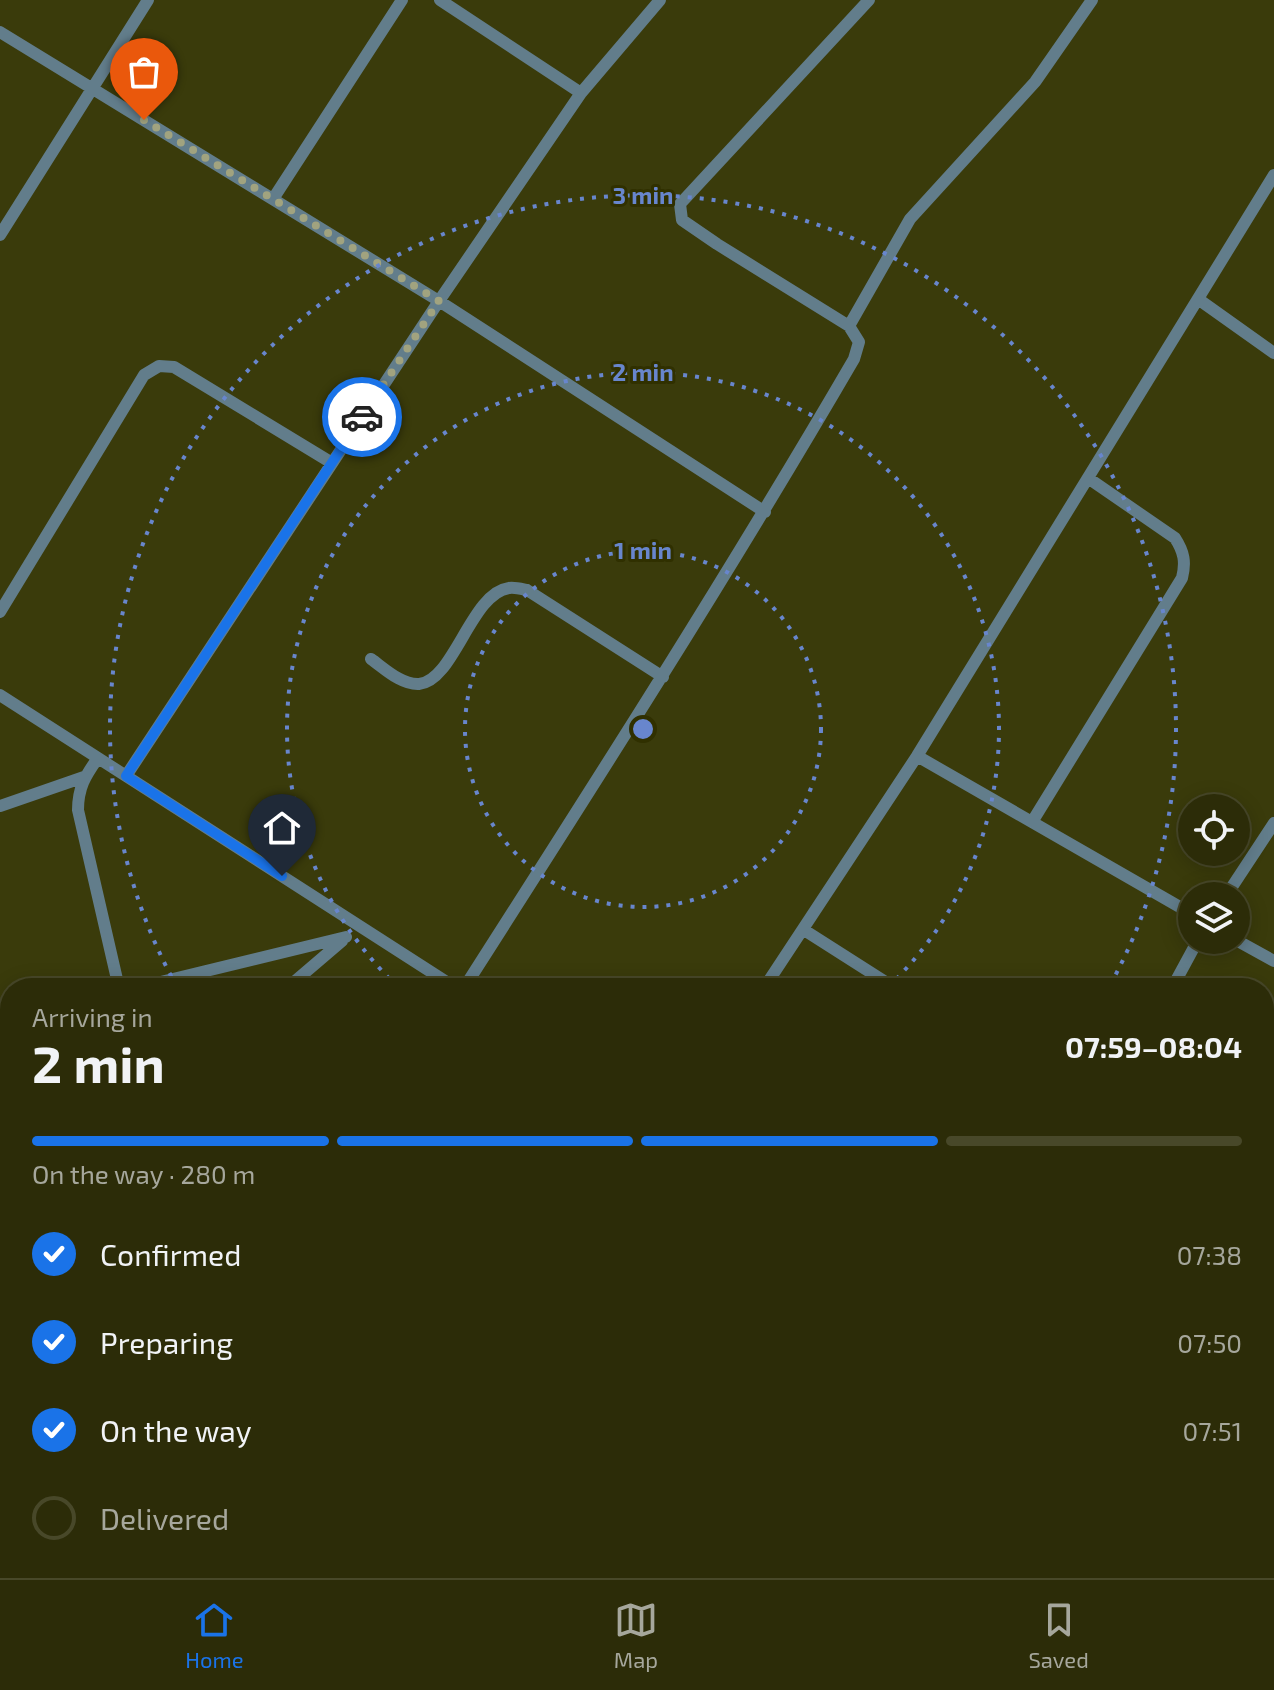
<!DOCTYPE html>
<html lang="en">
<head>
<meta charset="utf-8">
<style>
	body { margin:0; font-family:"Exo 2",sans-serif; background:#343412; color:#f1f3f6; height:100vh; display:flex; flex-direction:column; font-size:30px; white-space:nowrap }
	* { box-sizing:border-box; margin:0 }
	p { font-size:26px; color:#a6a79c }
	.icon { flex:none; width:44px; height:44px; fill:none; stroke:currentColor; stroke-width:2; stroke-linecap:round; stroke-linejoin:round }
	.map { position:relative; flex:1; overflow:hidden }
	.panel { position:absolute; left:0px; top:978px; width:1274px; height:600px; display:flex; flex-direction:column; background:#2c2c08; border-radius:32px 32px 0 0; box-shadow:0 4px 20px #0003,0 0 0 2px #484829 }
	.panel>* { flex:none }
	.controls { position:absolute; left:1178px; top:794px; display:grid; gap:16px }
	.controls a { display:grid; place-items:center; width:72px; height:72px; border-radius:50%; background:#2c2c08; box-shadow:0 4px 20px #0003,0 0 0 2px #484829; font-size:40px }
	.pin { position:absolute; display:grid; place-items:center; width:68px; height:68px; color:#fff; margin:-82px -34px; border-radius:50% 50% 50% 0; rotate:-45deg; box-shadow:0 0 8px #0007 }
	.pin .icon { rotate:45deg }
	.courier { position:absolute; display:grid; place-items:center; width:80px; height:80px; margin:-40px; border:6px solid #1a73e8; border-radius:50%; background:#fff; color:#222; box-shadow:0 2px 10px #0007 }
	.overview em { font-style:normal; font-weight:700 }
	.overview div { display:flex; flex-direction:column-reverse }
	.overview { display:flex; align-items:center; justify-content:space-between; height:136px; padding:0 32px }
	h1 { font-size:52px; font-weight:700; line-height:60px }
	.bar { display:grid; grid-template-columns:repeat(4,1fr); gap:12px 8px; align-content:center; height:96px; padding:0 32px }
	.bar i { height:10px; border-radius:6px; background:#484829 }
	.bar .current { background:#1a73e8 }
	.bar p { grid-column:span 4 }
	ol { padding:0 32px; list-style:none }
	li { display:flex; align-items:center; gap:24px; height:88px }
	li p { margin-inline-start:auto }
	li .icon { padding:8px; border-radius:50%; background:#1a73e8; color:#fff; stroke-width:4 }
	li:last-child { color:#a6a79c }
	li i { width:44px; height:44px; border:4px solid #484829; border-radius:50% }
	.tabs { display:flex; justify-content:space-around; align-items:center; height:112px; border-top:2px solid #484829; background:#2c2c08; font-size:22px; color:#a6a79c }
	.tabs a { display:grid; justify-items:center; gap:4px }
	.tabs .current { color:#1a73e8 }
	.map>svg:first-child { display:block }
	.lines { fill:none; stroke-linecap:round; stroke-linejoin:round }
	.minor { stroke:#627d8b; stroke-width:12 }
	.secondary { stroke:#79a3b9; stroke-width:16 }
	.done { stroke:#a1a37f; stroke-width:8; stroke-dasharray:0 14.4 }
	.route { stroke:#1a73e8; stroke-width:10 }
	.ring { fill:none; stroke:#6886cd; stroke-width:4; stroke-dasharray:4 8 }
	.centre { fill:#6886cd; stroke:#303000; stroke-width:4 }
	.ring-label { font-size:24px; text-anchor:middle; font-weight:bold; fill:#6886cd; stroke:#303000; stroke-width:6; stroke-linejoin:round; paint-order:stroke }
</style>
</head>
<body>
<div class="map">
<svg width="1274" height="1578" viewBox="0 0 1274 1578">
	<rect width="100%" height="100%" fill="#3a3b0b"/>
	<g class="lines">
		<path class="minor" d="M440,0L581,93
			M0,32L439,301L765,512
			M273,199L402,0
			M0,235L148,0
			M1198,299L1274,353
			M849,326L717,244L682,220L680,204L869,0
			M0,612L144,375L159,366L174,367L332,463
			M371,659C384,668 401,685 419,684C454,681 471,593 509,588C514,587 522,589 527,590L663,677
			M0,695L456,988
			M917,756L1192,914
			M98,758C85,776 78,788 78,810L119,988
			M126,776L439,301L581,93L660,0
			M0,806L84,777
			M1032,822L1182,578C1186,562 1184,552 1175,538L1088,478
			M1226,896L1274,823
			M804,930L895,988
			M1236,940L1274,961
			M136,988L346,937
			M287,988L342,941
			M464,988C597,780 730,572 854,359L859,342L849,326L910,219L1035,82L1092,0
			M764,988L917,756L1274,175
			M1172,988L1198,940
			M0,1027L10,1024
			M0,1147L5,1148L10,1155
			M0,1307L10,1303
			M0,1562L5,1578
			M242,1568L245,1578
			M545,1568L551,1578
			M965,1568L982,1578
			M390,1578L406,1568
			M740,1578L748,1568"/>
		<path class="secondary" d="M1264,1266L1274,1249
			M1264,1312L1274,1294
			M1092,1578L1097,1568
			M1117,1578L1122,1568"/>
	</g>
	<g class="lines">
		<path class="done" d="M144,120L439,301L362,417"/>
		<path class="route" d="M282,876L126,776L362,417"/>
	</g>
	<g class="ring">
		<circle cx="643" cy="729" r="178"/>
		<path d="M398 987A356 356 0 1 1 888 987"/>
		<path d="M177 987A533 533 0 1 1 1109 987"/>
	</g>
	<circle cx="643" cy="729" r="12" class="centre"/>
	<g class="ring-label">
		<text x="643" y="204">3 min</text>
		<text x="643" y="381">2 min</text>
		<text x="643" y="559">1 min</text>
	</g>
</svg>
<div class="controls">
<a><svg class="icon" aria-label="locate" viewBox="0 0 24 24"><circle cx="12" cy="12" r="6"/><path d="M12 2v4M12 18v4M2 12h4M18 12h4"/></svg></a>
<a><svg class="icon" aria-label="layers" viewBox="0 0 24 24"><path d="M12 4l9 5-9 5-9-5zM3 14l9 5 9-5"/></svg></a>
</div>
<div class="pin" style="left:144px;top:120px;background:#ea580c"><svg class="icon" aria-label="bag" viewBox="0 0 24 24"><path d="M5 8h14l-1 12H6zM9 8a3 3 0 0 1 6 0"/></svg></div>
<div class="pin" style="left:282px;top:876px;background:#1f2937"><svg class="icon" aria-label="home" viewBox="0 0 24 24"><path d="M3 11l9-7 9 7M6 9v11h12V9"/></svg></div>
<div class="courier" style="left:362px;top:417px"><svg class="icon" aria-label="car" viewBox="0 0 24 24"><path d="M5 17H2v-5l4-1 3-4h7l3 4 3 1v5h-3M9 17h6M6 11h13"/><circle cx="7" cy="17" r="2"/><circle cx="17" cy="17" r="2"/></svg></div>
<section class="panel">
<div class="overview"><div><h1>2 min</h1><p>Arriving in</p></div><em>07:59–08:04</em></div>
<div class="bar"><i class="current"></i><i class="current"></i><i class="current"></i><i></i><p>On the way · 280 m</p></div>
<ol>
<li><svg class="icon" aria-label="check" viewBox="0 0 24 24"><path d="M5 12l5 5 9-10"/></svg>Confirmed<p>07:38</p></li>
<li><svg class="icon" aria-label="check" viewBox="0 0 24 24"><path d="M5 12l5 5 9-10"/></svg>Preparing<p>07:50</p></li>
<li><svg class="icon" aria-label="check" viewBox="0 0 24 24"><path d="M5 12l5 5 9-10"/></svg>On the way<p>07:51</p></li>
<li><i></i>Delivered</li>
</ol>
</section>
</div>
<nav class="tabs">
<a class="current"><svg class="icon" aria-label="home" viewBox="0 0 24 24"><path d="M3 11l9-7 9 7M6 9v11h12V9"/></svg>Home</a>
<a><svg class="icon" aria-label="map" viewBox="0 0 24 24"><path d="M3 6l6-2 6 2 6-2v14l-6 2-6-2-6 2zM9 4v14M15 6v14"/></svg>Map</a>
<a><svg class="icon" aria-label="saved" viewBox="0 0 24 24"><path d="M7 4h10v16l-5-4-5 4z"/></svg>Saved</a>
</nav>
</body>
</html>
